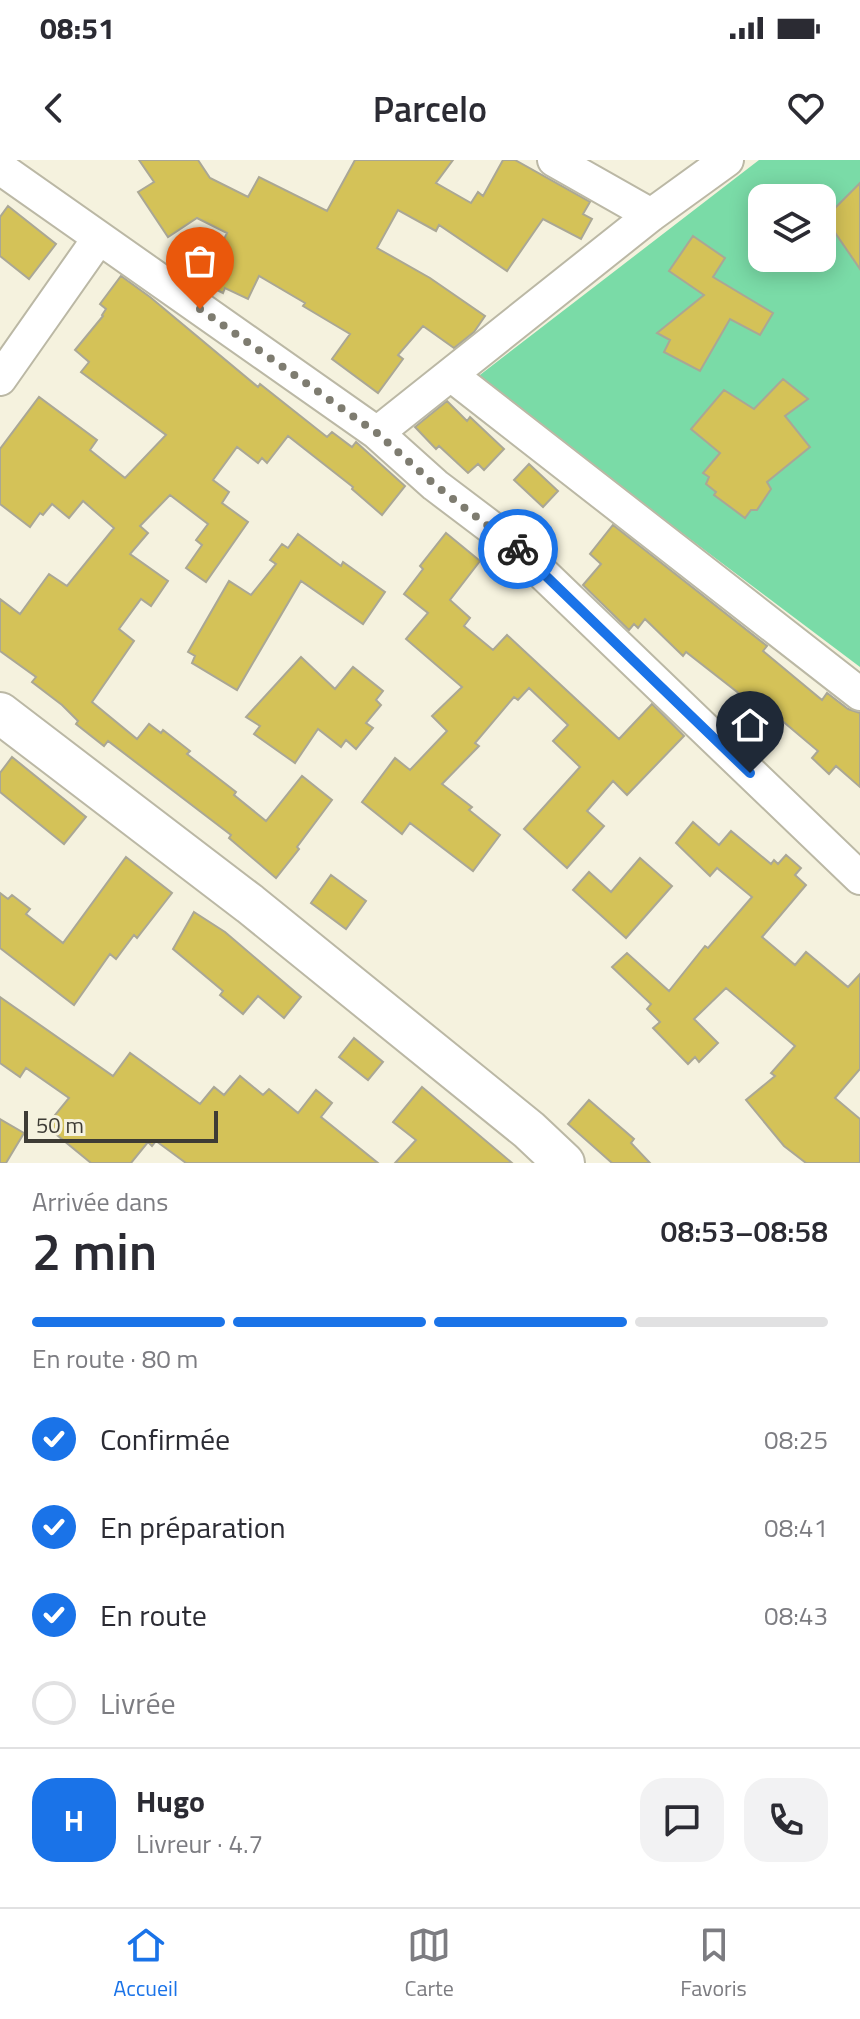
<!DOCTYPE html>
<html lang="fr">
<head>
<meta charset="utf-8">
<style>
	body { margin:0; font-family:"Titillium Web",sans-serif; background:#f2f2f3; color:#2b2b33; height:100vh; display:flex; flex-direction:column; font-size:30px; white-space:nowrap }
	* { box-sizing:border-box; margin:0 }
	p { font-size:26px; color:#7c7c81 }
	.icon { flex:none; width:44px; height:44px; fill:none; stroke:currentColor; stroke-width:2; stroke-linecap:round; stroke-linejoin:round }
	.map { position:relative; height:1003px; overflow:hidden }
	.panel { display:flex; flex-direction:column; background:#fff; flex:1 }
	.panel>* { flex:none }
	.buttons { position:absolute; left:748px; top:24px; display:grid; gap:16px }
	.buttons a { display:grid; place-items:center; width:88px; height:88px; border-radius:16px; background:#fff; box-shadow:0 4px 20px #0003; font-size:40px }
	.scale { position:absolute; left:24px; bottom:20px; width:194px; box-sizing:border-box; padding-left:8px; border:4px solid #3e3c35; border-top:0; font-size:22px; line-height:28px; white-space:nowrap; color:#3e3c35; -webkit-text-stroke:6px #f5f2de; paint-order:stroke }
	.pin { position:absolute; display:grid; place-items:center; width:68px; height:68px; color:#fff; margin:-82px -34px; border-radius:50% 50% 50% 0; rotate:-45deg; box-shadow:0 0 8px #0007 }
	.pin .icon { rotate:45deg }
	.courier { position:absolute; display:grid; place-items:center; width:80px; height:80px; margin:-40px; border:6px solid #1a73e8; border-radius:50%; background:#fff; color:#222; box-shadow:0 2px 10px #0007 }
	.overview em { font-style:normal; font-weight:600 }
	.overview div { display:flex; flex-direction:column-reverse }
	.overview { display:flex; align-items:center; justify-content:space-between; height:136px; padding:0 32px }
	h1 { font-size:52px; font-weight:600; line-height:60px }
	.bar { display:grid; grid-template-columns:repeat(4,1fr); gap:12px 8px; align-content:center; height:96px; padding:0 32px }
	.bar i { height:10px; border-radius:6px; background:#e1e1e2 }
	.bar .on { background:#1a73e8 }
	.bar p { grid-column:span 4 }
	.line { display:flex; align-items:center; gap:20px; padding:0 32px; border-top:2px solid #e1e1e2 }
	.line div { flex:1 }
	.round { display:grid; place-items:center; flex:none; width:84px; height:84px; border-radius:24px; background:#f2f2f3 }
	ol { padding:0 32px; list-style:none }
	li { display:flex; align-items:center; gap:24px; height:88px }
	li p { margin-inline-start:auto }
	li .icon { padding:8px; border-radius:50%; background:#1a73e8; color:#fff; stroke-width:4 }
	li:last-child { color:#7c7c81 }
	li i { width:44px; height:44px; border:4px solid #e1e1e2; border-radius:50% }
	.status { display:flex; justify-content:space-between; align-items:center; height:56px; padding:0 40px; background:#fff; direction:ltr }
	.status svg { height:22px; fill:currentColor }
	header { display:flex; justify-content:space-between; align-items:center; height:104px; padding:0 32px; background:#fff; font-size:36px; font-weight:600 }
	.dock { display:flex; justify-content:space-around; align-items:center; height:112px; border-top:2px solid #e1e1e2; background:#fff; font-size:22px; color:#7c7c81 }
	.dock a { display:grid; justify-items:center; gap:4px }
	.dock .on { color:#1a73e8 }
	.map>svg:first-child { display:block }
	.green { fill:#7adba7; fill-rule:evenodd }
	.building { fill:#d4c258; stroke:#aaa795; stroke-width:2 }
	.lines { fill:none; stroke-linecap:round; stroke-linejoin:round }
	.minor-casing { stroke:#bbb8a5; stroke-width:36 }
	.major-casing { stroke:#bbb8a5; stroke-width:44 }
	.minor { stroke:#fff; stroke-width:32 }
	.major { stroke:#fff; stroke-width:40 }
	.done { stroke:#7e7c70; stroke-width:8; stroke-dasharray:0 14.4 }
	.route { stroke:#1a73e8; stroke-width:10 }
</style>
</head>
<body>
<div class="status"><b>08:51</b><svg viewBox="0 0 49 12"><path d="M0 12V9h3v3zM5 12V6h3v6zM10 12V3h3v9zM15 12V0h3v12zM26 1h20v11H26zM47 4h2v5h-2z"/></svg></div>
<header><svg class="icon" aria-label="back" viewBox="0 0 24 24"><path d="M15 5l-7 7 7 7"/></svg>Parcelo<svg class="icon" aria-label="heart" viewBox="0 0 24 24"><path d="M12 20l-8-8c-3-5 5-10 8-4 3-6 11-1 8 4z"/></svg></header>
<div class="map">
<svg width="860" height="1003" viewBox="0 0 860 1003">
	<rect width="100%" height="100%" fill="#f5f2de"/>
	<path class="green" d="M759,0H860V507L476,218ZM762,38H822V98H762Z"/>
	<path class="building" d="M139,0H198L210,18L248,37L259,17L327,51L355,0H453L436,23L471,43L478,32L483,36L503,0H515L590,42L583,54L592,59L581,79L543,59L507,111L439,65L436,71L398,50L377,88L430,118L485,156L474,172L454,188L423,166L398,195L403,199L378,233L332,199L350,174L303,146L305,143L259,116L248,139L225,128L223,133L203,123L227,73L197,58L168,77L138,32L154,22Z
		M860,23V109L825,58Z
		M8,46L56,84L29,119L0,96V57Z
		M693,76L725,98L713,117L773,153L760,175L730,159L700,211L664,192L670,180L657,173L704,135L669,111Z
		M121,116L150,137L258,227L260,224L327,277L332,272L352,287L356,282L405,326L382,355L352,329L353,327L288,276L267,303L262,298L258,303L237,287L213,320L229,332L222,343L248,362L206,422L186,408L202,385L196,380L208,364L170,335L140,366L148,373L130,394L168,421L151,446L141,439L119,469L134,481L92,542L137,579L149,564L161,573L163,570L190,591L187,594L236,632L234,635L266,661L302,616L332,640L297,687L299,689L276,718L229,678L231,675L108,581L104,586L76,564L78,561L62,545L32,522L36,517L0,491V439L20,454L49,414L67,426L114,368L83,341L69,358L52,344L43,355L40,353L30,367L0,344V289L39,237L97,280L90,290L125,318L166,275L81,212L89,202L75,190L103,156L102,155L106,149L100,144Z
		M783,219L808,239L785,256L810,287L767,322L771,329L757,350H751L745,358L714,335L716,332L706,324L709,317L703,313L720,293L691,269L724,230L754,249Z
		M447,241L467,261L470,257L504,289L484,310L478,304L468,313L439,286L436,289L415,267Z
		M529,304L558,331L543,347L514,320Z
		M613,365L767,486L763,491L822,540L827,533L848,549L860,553V627L836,606L829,614L812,598L818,591L780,559L753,589L734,570L755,546L686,492L683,496L645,459L638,468L634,464L629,470L583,425L601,404L590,394Z
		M446,373L480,401L450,440L470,458L464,466L493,490L507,475L619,579L652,544L684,576L627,635L613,621L587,651L604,666L567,708L524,669L580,607L553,581L568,565L529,528L518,540L514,537L475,583L479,586L442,624L472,647L469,650L500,675L473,711L410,663L402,674L362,642L395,598L410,610L447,571L432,556L462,527L406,479L428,453L404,434L423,409L420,406Z
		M298,374L341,406L343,402L385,432L363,464L301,421L237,530L192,503L195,496L188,492L229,421L251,435L276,404L270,400L282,384L288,388Z
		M301,497L335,529L353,507L383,531L376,540L381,545L366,563L373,568L356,589L346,580L341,587L318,569L295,603L254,574L260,566L246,557Z
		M12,597L86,657L64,684L0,632V613Z
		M693,662L719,685L731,671L771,704L774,700L778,704L786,695L801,708L795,715L806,725L762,777L795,805L806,792L848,827L860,814V909L835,938L860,959V1003H806L784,986L746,940L775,916L771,913L795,886L726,828L694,859L718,883L699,902L695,897L688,904L653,868L660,862L647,849L651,844L612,807L627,793L669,831L705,786L708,788L752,737L717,708L710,716L676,683Z
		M126,697L172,733L137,778L134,775L116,799L110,794L74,845L0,788V733L8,739L12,735L30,749L26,754L63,783Z
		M640,698L672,726L626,778L573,730L589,712L611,732Z
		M331,715L366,741L346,769L311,743Z
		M194,752L225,772L301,837L284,858L258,836L243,854L220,835L223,831L173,789Z
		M0,837L113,916L130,893L200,944L214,927L224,935L240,916L263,935L269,929L298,953L316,930L332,943L321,957L378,1003H186L156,981L152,986L148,982L131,1003H91L46,966L69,938L26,908L20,917L0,903Z
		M354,878L383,902L368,920L339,897Z
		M422,927L512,1003H395L416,980L393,962Z
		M589,940L634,979L631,983L650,1003H612L568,964Z
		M0,959L24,973L6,1003H0Z"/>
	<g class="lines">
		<defs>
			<path id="minor" d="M554,0L651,55
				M0,8L377,273L435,325L509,381L860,718
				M451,215L860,534
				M0,219L99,78
				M377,273L651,55L727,0"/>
			<path id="major" d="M0,553L250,744L529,970L564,1003"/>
		</defs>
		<use href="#minor" class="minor-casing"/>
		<use href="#major" class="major-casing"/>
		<use href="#minor" class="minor"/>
		<use href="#major" class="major"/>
	</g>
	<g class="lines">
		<path class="done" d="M200,149L377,273L435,325L518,389"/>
		<path class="route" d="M518,389L750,613"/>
	</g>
</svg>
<div class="buttons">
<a><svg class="icon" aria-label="layers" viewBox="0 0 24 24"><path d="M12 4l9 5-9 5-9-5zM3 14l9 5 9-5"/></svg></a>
</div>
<div class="scale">50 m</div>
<div class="pin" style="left:200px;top:149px;background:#ea580c"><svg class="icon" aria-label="bag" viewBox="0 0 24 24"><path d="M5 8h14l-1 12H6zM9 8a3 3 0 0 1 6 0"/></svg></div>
<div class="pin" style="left:750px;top:613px;background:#1f2937"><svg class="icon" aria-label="home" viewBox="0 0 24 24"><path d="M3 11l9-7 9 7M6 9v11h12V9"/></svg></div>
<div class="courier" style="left:518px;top:389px"><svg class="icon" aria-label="bike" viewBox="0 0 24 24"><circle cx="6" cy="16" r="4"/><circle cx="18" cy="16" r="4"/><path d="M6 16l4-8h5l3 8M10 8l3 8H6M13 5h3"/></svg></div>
</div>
<section class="panel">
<div class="overview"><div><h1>2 min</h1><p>Arrivée dans</p></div><em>08:53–08:58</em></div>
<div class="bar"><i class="on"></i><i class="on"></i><i class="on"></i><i></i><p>En route · 80 m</p></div>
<ol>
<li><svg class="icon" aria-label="check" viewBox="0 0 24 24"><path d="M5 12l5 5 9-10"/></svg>Confirmée<p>08:25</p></li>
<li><svg class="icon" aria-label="check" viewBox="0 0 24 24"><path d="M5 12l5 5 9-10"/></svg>En préparation<p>08:41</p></li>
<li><svg class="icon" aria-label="check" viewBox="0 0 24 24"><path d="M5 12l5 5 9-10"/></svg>En route<p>08:43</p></li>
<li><i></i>Livrée</li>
</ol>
<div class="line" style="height:144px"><b class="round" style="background:#1a73e8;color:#fff">H</b><div><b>Hugo</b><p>Livreur · 4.7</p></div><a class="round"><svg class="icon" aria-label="chat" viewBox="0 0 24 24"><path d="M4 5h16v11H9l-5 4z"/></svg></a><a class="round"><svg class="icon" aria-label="phone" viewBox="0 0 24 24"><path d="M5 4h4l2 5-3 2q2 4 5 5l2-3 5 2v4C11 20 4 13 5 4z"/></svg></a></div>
</section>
<nav class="dock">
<a class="on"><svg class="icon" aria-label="home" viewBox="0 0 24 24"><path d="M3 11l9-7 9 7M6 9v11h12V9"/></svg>Accueil</a>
<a><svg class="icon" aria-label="map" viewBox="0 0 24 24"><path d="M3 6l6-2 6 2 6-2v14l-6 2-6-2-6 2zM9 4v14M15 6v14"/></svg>Carte</a>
<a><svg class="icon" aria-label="saved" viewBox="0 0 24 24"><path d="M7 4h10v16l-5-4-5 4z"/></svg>Favoris</a>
</nav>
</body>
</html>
